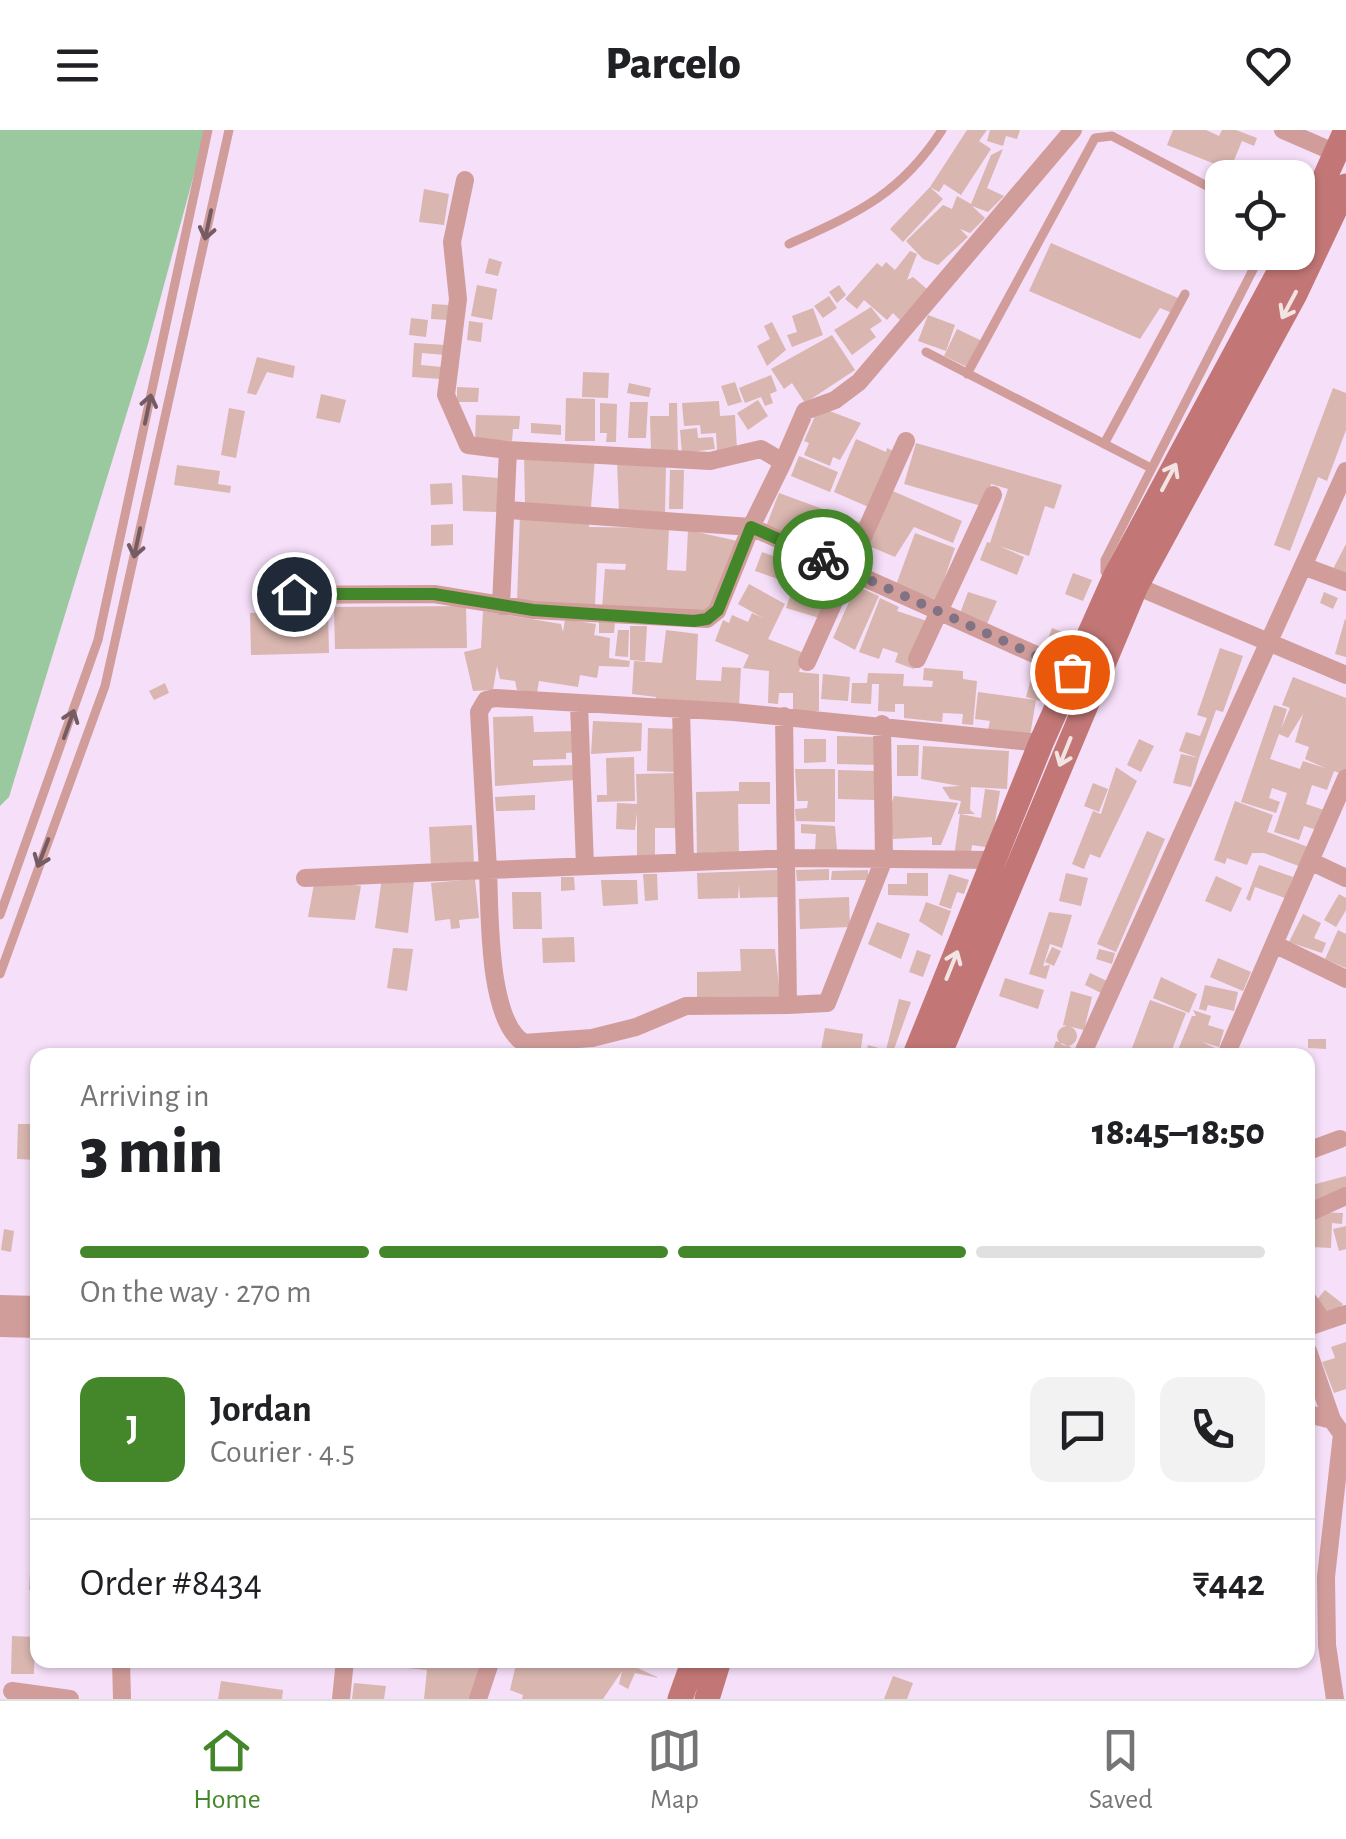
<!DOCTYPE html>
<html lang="en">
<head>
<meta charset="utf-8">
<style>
	body { margin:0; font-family:"Alegreya Sans",sans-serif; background:#f2f2f2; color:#202124; height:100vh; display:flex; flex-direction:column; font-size:38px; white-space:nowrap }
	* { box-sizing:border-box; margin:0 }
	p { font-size:32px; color:#757577 }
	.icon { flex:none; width:55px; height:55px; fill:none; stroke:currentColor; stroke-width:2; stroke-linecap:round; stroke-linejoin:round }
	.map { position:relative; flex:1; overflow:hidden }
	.sheet { position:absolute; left:30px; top:918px; width:1285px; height:620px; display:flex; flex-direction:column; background:#fff; border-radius:20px; box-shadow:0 2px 8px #0004 }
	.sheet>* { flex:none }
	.fabs { position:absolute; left:1205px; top:30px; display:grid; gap:20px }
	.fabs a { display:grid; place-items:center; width:110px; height:110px; border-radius:20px; background:#fff; box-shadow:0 2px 8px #0004; font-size:50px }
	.pin { position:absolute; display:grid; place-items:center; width:85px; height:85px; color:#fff; margin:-42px; border:5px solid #fff; border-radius:50%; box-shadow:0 2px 10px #0007 }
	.courier { position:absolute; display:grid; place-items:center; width:100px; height:100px; margin:-50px; border:8px solid #44872b; border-radius:50%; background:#fff; color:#222; box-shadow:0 2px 12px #0007 }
	.summary em { font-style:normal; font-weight:800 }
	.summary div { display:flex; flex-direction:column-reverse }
	.summary { display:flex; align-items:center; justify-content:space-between; height:170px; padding:0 50px }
	h1 { font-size:65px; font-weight:800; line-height:75px }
	.bar { display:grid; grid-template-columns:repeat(4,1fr); gap:15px 10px; align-content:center; height:120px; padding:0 50px }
	.bar i { height:12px; border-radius:8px; background:#e0e0e0 }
	.bar .active { background:#44872b }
	.bar p { grid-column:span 4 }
	.line { display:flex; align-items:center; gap:25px; padding:0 50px; border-top:2px solid #e0e0e0 }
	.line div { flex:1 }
	.round { display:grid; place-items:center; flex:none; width:105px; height:105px; border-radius:20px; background:#f2f2f2 }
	header { display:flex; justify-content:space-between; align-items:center; height:130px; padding:0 50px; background:#fff; font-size:45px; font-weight:800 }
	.tabs { display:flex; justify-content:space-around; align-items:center; height:140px; border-top:2px solid #e0e0e0; background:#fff; font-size:28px; color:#757577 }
	.tabs a { display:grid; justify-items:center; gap:5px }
	.tabs .active { color:#44872b }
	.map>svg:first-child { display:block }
	.green { fill:#9ac9a0 }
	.building { fill:#d9b6af; fill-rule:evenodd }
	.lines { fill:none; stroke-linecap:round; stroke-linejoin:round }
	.service { stroke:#d19d9b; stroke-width:9 }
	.minor { stroke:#d19d9b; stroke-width:18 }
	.tertiary { stroke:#d19d9b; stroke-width:22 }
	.secondary { stroke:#c27776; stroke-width:25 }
	.oneway { stroke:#745c62 }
	.oneway2 { stroke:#f3e4e4 }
	.done { stroke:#817383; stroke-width:10; stroke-dasharray:0 18 }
	.route { stroke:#44872b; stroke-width:12 }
</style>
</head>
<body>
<header><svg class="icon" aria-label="menu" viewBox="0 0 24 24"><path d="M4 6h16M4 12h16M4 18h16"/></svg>Parcelo<svg class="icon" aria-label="heart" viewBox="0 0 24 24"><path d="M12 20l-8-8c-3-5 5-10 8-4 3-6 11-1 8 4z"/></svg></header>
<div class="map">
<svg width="1346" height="1569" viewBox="0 0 1346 1569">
	<rect width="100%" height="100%" fill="#f6dff9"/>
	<path class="green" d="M0,0H206L148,214L9,667L0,676Z"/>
	<path class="building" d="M967,0H987L979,11L991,19L961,65L944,54L939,62L930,57Z
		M990,0H1020L1017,9L1006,6L1003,16L987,11Z
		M1173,0H1206L1219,6L1222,0H1236L1257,8L1254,16L1242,11L1230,40L1167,15Z
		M1003,19L987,58L1004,66L988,82L972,76L985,88L970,103L960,99L968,107L938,135L923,129L906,111L943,75L952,79L957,66L971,74L991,25Z
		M930,57L943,69L903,112L890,99Z
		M424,59L449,64L444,95L419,92Z
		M1051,113L1178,168L1172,183L1160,178L1140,209L1029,161Z
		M910,121L917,124L907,150L913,147L927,159L900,190L893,183L887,190L864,170L857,179L845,169L877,133L882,137L886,132L895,140Z
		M489,128L502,132L498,146L485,143Z
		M477,155L497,159L492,190L471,186Z
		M839,155L846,165L837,173L829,162Z
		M829,166L837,178L823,188L814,176Z
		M432,174L449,175L448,190L431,189Z
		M871,177L882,191L870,199L876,207L852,225L834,200Z
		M813,178L823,205L792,217L787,205L797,202L792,186Z
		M928,185L955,195L946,221L918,211Z
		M411,188L428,190L426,207L409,205Z
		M469,191L483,193L481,212L467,210Z
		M772,192L786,220L767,236L757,216L770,209L764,196Z
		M957,199L982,211L969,238L944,226Z
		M832,205L855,240L805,273L792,253L784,259L771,239Z
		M414,213L446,215L445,225L422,223L421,235L442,237L441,249L412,247Z
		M257,227L295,236L293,248L267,242L256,265L247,263Z
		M583,242L609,243L608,268L582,267Z
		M771,245L777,261L770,264L773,273L765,276L761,267L745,273L739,258Z
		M735,252L742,272L728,276L721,256Z
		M629,253L651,258L649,267L627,263Z
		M457,257L479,258L478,272H457Z
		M1333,258L1346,263V300L1327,351L1318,347L1290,421L1274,415Z
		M321,264L346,270L340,293L316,288Z
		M566,268L595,269V311H565Z
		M758,270L768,286L748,300L737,283Z
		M719,271L720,286L735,285L737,319L717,320L716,303L701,304L700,295L684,296L682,273Z
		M630,272H648L646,308H628Z
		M600,273L617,274L616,312H606L607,303H600Z
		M669,273H677L678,321H651L650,286H669Z
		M819,277L861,293L840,330L833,327L830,336L804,325L809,313L804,311Z
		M229,278L245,281L236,328L221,325Z
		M476,285L520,286L519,299H513L512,311L475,309Z
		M531,293L561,295V305L531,303Z
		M697,298L698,308L713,307L715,319L682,323L680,300Z
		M856,309L886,322L887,318L895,322L873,379L834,362Z
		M916,313L1062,355L1054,379L1045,376L1029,426L999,416L1024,427L1017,445L980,430L987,412L990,413L1008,359L991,354L985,377L904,354Z
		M524,325L595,327L591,377L525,375Z
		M799,326L838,342L830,362L791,346Z
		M617,330L666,335L665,382L619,383Z
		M177,335L220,341L218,354L231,356L230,363L174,355Z
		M670,340H684L683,379H669Z
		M462,345L498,348L497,382L463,381Z
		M452,353L453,374L431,375L430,354Z
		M888,359L962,391L953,413L914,397L895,427L864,414Z
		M779,363L864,394L848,436L765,399Z
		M520,384L590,389L589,397L669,398L667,440L686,441L688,400L742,412L706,485L602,479L605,439L625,440L626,434L597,433L595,475L517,472Z
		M453,394V415L431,416V395Z
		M915,403L955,418L937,470L896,455Z
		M1346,414V443L1333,439Z
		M762,422L803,436L796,455L755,441Z
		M1073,443L1092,450L1083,471L1065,464Z
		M749,454L785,474L768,509L804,523L799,542L819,544V581H793V563H779L778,574L768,573L769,541L743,538L749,525L715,511L723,490L729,493L732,485L748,492L752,483L763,488L738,474Z
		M856,456L879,466L855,520L833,508Z
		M792,460L831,472L826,490L786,478Z
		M968,462L997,471L986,496L959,486Z
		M1324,462L1338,468L1333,479L1320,473Z
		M880,468L899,477L897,481L930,492L914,539L895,532L898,523L883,518L879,529L859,522Z
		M287,469H298V482H328L329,523L251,525L250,483L286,482Z
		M466,476L467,518L335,519L334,477Z
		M483,481L561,494L563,502L565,489L596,494L594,505L610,508L609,528L630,531L629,537L599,536L597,548L580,545L578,557L539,551L537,563L517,560L515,551L500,549L497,536L493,560L473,561L464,522L481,518Z
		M1345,489L1346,490V527L1335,524Z
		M599,490L615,491L614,503H599Z
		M630,496H647L645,531L630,530Z
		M1052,498L1062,502L1055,521L1045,517Z
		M618,500H629L628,527L615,526Z
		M666,500L698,504L696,550L721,551L722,537L741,538L739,578L655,573L656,567L632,564L634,531L662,533Z
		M1220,518L1243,526L1223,582L1216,580L1199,628L1179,621L1186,602L1200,606L1207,588L1197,585Z
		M924,538L963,541V549L977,551L973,595L962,594L963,584L943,583L942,592L904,588V574H895V582L878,581L879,554H872L871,574L851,573L852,553H867L868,543L904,544L903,556L932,557L933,551L923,550Z
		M823,544L850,547L848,571L821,569Z
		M1293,547L1346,568V640L1344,645L1334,641L1327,660L1312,655L1306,674L1324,680L1317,700L1304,696L1299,710L1274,702L1287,663L1272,658L1269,668L1280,672L1276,683L1241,672L1274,575L1287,579L1281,599L1290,578L1282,575ZM1303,584L1295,612L1309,617L1305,629L1325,638L1303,631L1300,639L1270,629L1279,604L1288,608Z
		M1031,549L1045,554L1040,571L1026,567Z
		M165,553L169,563L154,570L149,561Z
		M978,562L1036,570L1030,606L988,600L990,591L975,589Z
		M533,586L534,602L577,601V622L566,623V629L533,630V636L575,635V650L495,656L493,587Z
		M593,591L642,593L641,621L591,624Z
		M648,598L678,599L677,642L647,641Z
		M837,606L878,607L880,635L837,634Z
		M804,609H826V632L804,633Z
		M1139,609L1154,616L1141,642L1127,635Z
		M897,615H919L918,646H897Z
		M923,616L1009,621L1007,659L971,657L970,680L975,684H958L961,671L950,669L942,657L960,656L921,649Z
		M1181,624L1199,628L1191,657L1173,653Z
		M634,627L635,671L597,672V665H607L606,628Z
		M1116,637L1137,651L1100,728L1090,724L1084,739L1072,734L1093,681L1101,684Z
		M795,639H835V692L796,691L795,679L807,678L808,671H797Z
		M838,640L875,641V670L838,669Z
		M679,643L680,698H655V730H637V683L635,700L616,699L617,673L637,674L636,644Z
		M739,652H770V674H738L739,722H713L714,728H697L696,662L739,661Z
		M1093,653L1108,659L1099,682L1084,676Z
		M985,659L1000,661L991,718L972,715L970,729L954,727L960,684L981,688Z
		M535,665V680L496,681L495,667Z
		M894,666L958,673L941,715H932V707L893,709L889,681Z
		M1235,671L1273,685L1267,702L1311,718L1304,738L1264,723H1252L1247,735L1227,728L1225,734L1214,730Z
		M801,694L835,696L837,720L815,721L816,704L801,703Z
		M472,695L474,735L431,736L429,697Z
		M1147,701L1165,709L1116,822L1097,814Z
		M1259,735L1293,747L1285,768L1255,757L1250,771L1246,769Z
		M829,739V750L797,751L796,740Z
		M777,740L778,767L740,768L739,755L738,768L698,769L697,743Z
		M868,740V750H831L832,741Z
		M907,743H928V766L888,765V754H907Z
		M1066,743L1088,748L1081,776L1059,771Z
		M643,744H657L658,770L645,771Z
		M949,744L969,750L964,764L957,762L951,779L939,775Z
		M1216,746L1242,758L1231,782L1205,771Z
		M382,747L414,751L408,803L375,798Z
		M561,747H574L575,760L561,761Z
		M475,749L479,788L459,790L460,798L451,799L450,789L435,791L431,753Z
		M601,750H637L638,774L603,776Z
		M329,751L361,756L355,790L308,787L314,754L329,756Z
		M512,762H541L542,799H513Z
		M1339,764L1346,768V780L1336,797L1324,790Z
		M849,767L850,797L800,799L799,769Z
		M926,772L951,781L942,806L919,791Z
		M1049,782L1072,785L1062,818L1050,814L1043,836L1050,835L1046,849L1029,844Z
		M1303,784L1321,793L1314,808L1326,813L1322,823L1289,812Z
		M877,792L910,804L901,829L868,814Z
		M1338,800L1346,804V838L1325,829Z
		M574,807L575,832L543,833L542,808Z
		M1052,817L1061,821L1054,836L1045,832Z
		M393,818L413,819L407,861L387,858Z
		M740,819H775L780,866L697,867V842L741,841Z
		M1099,819L1115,823L1112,834L1096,829Z
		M917,820L931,825L923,847L909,842Z
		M1218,828L1251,842L1243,861L1210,847Z
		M1090,843L1107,851L1101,863L1085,855Z
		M1161,847L1197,864L1189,883L1153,868Z
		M1005,848L1044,860L1038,879L999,866Z
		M1205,855L1238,862L1234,881L1208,875L1206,881L1199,879Z
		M1071,861L1092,867L1084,900L1063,895Z
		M899,869L911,872L892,925H866L868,915L886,920Z
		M1150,870L1186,883L1170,925H1151L1132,918Z
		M1193,880L1211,886L1208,895L1224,900L1219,917L1202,912L1215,918L1212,925H1176L1192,886H1196Z
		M1057 906a10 10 0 1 1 20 0a10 10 0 1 1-20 0Z
		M825,898L863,904L860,925L821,920Z
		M1308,909H1326V919L1308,918Z
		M1056,911L1071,917L1068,925L1052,923Z
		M18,994H38V1030L17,1029Z
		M1346,1046V1063L1308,1074V1056Z
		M1315,1082L1343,1083L1342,1094L1332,1093L1331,1118L1312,1117V1108H1308V1098L1314,1099Z
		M1346,1096V1119L1339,1121L1333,1099Z
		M4,1099L14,1101L11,1122L1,1120Z
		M1325,1160L1343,1174L1332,1187L1314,1173Z
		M1346,1212V1259L1334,1263L1322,1232L1335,1228L1331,1217Z
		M33,1387H38V1460H29Z
		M12,1506L35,1507L34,1544H11Z
		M374,1530L480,1532L476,1569H424L427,1540L374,1535Z
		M517,1530L627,1533L659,1548L635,1543L628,1559L619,1554L622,1541L603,1569H522L523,1565L510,1560Z
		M893,1546L913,1553L907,1569H884Z
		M221,1551L283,1560L282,1569H218Z
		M354,1553L386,1556L384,1569H352Z"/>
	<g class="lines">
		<path class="service" d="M789,114C857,83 900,65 942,0
			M926,222L1149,337
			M967,244L1095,8L1112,6L1222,64
			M1104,314L1185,164
			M1112,446L1105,442V430L1262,122
			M0,785L98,510L208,0
			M0,844L105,556L229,0"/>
		<path class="minor" d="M1283,0L1336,23
			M465,50L452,112L458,169L446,265L468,315L508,320L501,476
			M783,332L805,281L835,270L859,252L1073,0
			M507,380L751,397L783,332L761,319L710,331L508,320
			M1303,436L1346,452
			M1129,453L1346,545
			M262,465L434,464L533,480L707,489L717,481L751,397L1072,541
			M917,529L993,365
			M807,532L906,311
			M579,574L585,736
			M681,579L685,732
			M784,586L788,875L827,873L884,729L882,594
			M995,730L793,728L488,740L479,582L486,570L495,568L734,582L1041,613
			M1310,731L1346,748
			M305,748L488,740C490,781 487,890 524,913L592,908L636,897L686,876L788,875
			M1274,814L1346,849
			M1082,925L1346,341
			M1226,925L1346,648
			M1308,1021L1340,1009
			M1308,1083L1346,1066
			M1308,1170L1323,1191
			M1308,1197L1346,1184
			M1308,1221L1332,1290
			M1308,1284L1332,1290L1342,1304L1326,1447L1327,1515L1335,1569
			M121,1530L122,1569
			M12,1561L70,1569
			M341,1569L345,1530
			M478,1569L491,1530"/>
		<path class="tertiary" d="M0,1176L38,1177
			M0,1196L38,1197"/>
		<path class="secondary" d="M1298,108L1346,0
			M915,925L1041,613L1115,447L1290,122
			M939,925L1136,456L1295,164L1346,56
			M680,1569L694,1530
			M707,1569L719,1530"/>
	</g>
	<defs><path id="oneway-shaft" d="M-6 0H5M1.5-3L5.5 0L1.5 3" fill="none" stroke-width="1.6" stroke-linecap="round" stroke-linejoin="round" transform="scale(2.5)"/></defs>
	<g class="oneway">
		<use href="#oneway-shaft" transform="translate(208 95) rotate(102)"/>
		<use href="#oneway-shaft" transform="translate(148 279) rotate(-78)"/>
		<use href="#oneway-shaft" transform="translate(137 413) rotate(102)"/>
		<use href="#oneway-shaft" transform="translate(69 594) rotate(-70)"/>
		<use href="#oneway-shaft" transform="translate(43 723) rotate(111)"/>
	</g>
	<g class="oneway2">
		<use href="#oneway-shaft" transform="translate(1289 175) rotate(118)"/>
		<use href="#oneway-shaft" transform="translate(1169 347) rotate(-62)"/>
		<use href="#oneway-shaft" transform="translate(1065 622) rotate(112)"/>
		<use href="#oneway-shaft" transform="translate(952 835) rotate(-68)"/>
	</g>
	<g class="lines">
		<path class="done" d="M823,429L1072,542"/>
		<path class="route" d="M294,464H434L533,480L694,491L707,489L718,480L751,397L823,429"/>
	</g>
</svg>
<div class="fabs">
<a><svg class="icon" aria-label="locate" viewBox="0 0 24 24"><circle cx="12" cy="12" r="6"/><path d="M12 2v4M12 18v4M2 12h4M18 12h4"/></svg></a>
</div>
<div class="pin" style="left:1072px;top:542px;background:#ea580c"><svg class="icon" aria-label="bag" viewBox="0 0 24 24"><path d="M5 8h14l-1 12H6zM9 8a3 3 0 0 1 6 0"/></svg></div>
<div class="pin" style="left:294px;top:464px;background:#1f2937"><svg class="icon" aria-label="home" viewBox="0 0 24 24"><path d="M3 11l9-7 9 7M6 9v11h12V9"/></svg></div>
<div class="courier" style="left:823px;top:429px"><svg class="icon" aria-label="bike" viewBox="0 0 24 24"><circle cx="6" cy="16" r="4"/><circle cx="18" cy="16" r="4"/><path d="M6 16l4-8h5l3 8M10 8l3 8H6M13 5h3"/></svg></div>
<section class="sheet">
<div class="summary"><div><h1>3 min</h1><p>Arriving in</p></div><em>18:45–18:50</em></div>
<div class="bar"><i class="active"></i><i class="active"></i><i class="active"></i><i></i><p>On the way · 270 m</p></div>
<div class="line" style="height:180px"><b class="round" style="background:#44872b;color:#fff">J</b><div><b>Jordan</b><p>Courier · 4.5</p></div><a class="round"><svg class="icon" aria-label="chat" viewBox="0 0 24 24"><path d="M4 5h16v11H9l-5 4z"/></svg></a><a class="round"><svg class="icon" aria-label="phone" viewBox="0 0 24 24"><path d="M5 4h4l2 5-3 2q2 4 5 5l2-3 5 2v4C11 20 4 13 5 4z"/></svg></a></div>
<div class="line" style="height:130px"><div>Order #8434</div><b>₹442</b></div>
</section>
</div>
<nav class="tabs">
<a class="active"><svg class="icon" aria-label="home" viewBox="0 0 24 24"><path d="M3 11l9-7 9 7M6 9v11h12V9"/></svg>Home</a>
<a><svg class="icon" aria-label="map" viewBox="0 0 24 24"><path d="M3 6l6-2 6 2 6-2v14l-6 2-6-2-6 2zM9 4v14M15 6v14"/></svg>Map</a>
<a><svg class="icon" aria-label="saved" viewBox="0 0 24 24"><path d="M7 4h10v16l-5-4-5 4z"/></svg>Saved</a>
</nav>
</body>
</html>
